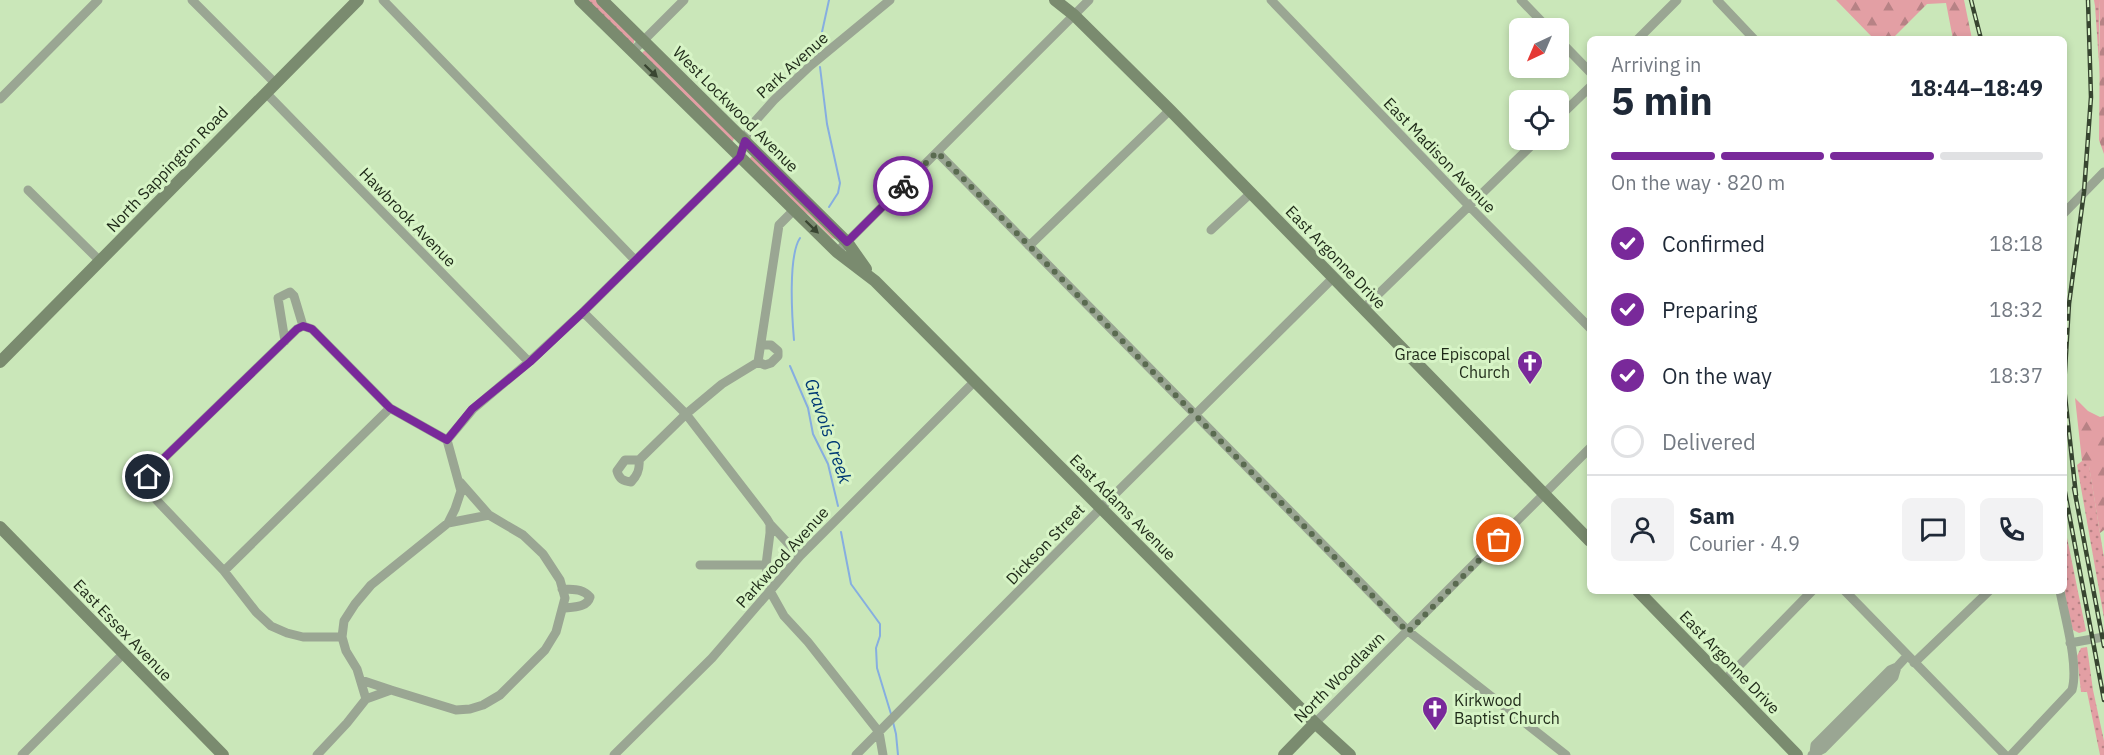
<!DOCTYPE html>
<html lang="en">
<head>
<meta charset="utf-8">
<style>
	body { margin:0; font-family:"IBM Plex Sans",sans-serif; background:#f2f2f3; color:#1f2937; height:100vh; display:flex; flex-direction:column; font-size:22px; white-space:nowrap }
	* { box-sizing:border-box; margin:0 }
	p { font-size:20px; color:#747a83 }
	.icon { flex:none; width:33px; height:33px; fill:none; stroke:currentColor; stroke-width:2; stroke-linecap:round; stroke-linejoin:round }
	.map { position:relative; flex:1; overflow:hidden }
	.side { position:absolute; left:1587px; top:36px; width:480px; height:558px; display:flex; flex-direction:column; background:#fff; border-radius:9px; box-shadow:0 3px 9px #0003 }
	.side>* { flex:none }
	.needle { width:39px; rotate:224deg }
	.tools { position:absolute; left:1509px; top:18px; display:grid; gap:12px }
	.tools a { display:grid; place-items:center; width:60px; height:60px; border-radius:9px; background:#fff; box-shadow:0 3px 9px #0003; font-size:30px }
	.pin { position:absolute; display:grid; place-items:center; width:51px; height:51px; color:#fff; margin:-26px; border:3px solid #fff; border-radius:50%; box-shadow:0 2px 6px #0007 }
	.courier { position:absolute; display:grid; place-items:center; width:60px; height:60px; margin:-30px; border:4px solid #79299a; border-radius:50%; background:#fff; color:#222; box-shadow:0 2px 8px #0007 }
	.head em { font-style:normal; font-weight:800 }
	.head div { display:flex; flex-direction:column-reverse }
	.head { display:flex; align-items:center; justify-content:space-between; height:102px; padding:0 24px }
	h1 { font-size:39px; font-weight:800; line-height:45px }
	.bar { display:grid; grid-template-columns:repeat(4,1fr); gap:9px 6px; align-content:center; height:72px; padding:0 24px }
	.bar i { height:8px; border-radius:4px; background:#e0e1e3 }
	.bar .current { background:#79299a }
	.bar p { grid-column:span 4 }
	.line { display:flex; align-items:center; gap:15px; padding:0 24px; border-top:2px solid #e0e1e3 }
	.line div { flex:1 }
	.round { display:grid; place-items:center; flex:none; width:63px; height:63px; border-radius:9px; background:#f2f2f3 }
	ol { padding:0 24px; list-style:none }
	li { display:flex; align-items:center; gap:18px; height:66px }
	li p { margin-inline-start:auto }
	li .icon { padding:6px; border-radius:50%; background:#79299a; color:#fff; stroke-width:4 }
	li:last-child { color:#747a83 }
	li i { width:33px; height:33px; border:3px solid #e0e1e3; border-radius:50% }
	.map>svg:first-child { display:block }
	.grass { fill:url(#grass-dots) }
	.forest { fill:url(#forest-firs) }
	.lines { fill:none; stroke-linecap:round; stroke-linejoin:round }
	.stream { stroke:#86aee0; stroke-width:2 }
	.street { stroke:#9aa693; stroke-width:9 }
	.secondary { stroke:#7a8b6f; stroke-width:12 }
	.rail-casing { stroke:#374530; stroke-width:4.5 }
	.rail { stroke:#d7f4c6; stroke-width:2; stroke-dasharray:7; stroke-linecap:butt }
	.oneway { fill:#394631 }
	.done { stroke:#5a6b50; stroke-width:6; stroke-dasharray:0 10.8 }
	.route { stroke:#79299a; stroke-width:8 }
	.labels { text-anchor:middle; stroke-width:6; stroke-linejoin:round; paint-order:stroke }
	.street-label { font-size:16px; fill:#1d2817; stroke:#d7f4c6 }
	.poi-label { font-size:16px; fill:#1d2817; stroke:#d7f4c6; text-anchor:end }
	.water-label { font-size:18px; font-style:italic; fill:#003a75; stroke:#d7f4c6 }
</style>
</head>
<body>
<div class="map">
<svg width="2104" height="755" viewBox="0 0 2104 755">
	<defs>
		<pattern id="grass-dots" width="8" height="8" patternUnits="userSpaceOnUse" patternTransform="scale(1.5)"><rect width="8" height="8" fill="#e39fa4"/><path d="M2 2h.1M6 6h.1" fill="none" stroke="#b78285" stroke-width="1.8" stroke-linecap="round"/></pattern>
		<pattern id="forest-firs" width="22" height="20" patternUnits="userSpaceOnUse" patternTransform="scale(1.5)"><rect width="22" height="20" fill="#e39fa4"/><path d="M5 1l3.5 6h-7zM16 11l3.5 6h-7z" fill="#b78285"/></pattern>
	</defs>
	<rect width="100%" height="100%" fill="#cae7b9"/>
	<path class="grass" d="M586,0H596L634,38V43L632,45Z
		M2094,0H2099L2100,77L2095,6Z
		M644,51H646L734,138L733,141L731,142L642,53Z
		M752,156L835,237V239L832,238L809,215L788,201L749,159Z
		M2082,461L2089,465L2104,558V618L2077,465Z
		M2064,523L2086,631L2079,633L2073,630C2061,595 2064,559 2064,523Z
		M2087,647L2093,690L2104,741V755H2100L2087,692H2081L2077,656L2081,648Z"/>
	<path class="forest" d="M1836,0H1964L1972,39H1953L1946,3L1927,4L1892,39H1874Z
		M2099,0H2104V154L2099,140L2100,26Z
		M2075,398L2088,411L2100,417L2104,416V530L2100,533L2089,466L2082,461Z"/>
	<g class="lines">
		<path class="stream" d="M822,32L829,0
			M820,67L827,124L840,183L838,193L829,207
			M794,340C792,317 788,256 800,238
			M790,366L808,408L813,434L828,464L838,506
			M841,532L851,584L880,624V636L876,648L877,668L891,714
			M893,722L896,734L898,755"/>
		<path class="street" d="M192,0L275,83
			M383,0L635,260
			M1271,0L1469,206L1590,328
			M1521,0L1548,28
			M1717,0L1754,39
			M1558,39L1590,72
			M1638,39L1677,0
			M632,52L684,0
			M266,93L529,362
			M0,99L98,0
			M1558,118L1590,87
			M937,152L1408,631L1566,755
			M28,190L100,261
			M2064,213L2104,172
			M1211,230L1251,193
			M1029,246L1170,110
			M837,252L1089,0
			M1363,309L1537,140
			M583,312L686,414L767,519L770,524V533L766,565L770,591L784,616L808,642L879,732L883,755
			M303,326L297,329L160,462L148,477L146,489L224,571L256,612L271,626L287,633L303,637H342
			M285,341L278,298L290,292L294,296L303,326L312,329L390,408L447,440
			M758,362L765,365L771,363L778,356V351L771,345H761
			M447,440L473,409L529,362L583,312L740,157L749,128L774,100L810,66L890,0
			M447,440L461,491L455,509L448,523
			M639,460C640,469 638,475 631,482C623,481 619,479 617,471L625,460H639L686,414L722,384L758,362L779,225L794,210
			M146,491L137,485L134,477C138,468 147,465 156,467
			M770,524L800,556
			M700,565H766
			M224,571L390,408
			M562,589C574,590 582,588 590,597C587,608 573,607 563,608
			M1845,591L2005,755
			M2070,643L2104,637
			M1914,663L1989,591
			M361,680L391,690
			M1725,680L1812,591
			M366,699L391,690L456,710L470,709L483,705L500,695L545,650L556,632L565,598L560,580L543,554L523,535L489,515L460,482
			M1315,723L1590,448
			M1814,753L1815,745L1890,670L1897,667
			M22,755L123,654
			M317,755L347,723L366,699L357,669L346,651L342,637L344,621L355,604L371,585L448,523L489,515
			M614,755L712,658L800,556L975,381
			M856,755L1101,508L1333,278
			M1812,755L1823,749L1894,677L1897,667L1907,656
			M2011,755L2072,690C2079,665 2065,618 2060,591"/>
		<path class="secondary" d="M580,0L837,252L875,281L1315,723L1350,755
			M602,0L847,242L866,269
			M1055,0L1074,15L1170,110L1590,541
			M0,362L358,0
			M0,527L223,755
			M1638,591L1797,755
			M1284,755L1315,723"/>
		<defs>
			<path id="rail" d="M1971,0L1981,39
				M2064,487L2104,700
				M2074,488L2104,646
				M2076,495L2064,387L2069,304L2084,192L2091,97L2088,0"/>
		</defs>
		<use href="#rail" class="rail-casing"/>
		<use href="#rail" class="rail"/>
	</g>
	<defs><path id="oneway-solid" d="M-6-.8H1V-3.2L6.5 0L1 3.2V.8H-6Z" transform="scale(1.5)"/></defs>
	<g class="oneway">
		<use href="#oneway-solid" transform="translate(651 71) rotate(44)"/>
		<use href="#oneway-solid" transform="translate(812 227) rotate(44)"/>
	</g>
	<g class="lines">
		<path class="done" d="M903,186L937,152L1408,632L1499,540"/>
		<path class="route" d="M148,477L160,462L297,329L303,326L312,329L390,408L447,440L472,409L530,362L583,312L740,157L745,141L847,242L903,186"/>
	</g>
	<defs>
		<symbol id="church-pin" viewBox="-11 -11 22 30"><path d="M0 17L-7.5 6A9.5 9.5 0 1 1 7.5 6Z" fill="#79299a" stroke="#d7f4c6"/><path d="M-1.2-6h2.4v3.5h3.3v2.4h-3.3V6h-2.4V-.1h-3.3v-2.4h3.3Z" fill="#fff"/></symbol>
	</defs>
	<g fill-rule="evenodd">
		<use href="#church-pin" x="1515" y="348" width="30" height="40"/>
		<use href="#church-pin" x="1420" y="694" width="30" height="40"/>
	</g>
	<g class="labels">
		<g class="street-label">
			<text transform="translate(792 65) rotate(-42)" y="6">Park Avenue</text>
			<text transform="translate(736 109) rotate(45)" y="6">West Lockwood Avenue</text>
			<text transform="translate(1440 155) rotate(46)" y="6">East Madison Avenue</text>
			<text transform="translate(167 169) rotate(-46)" y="6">North Sappington Road</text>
			<text transform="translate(408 217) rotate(46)" y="6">Hawbrook Avenue</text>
			<text transform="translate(1336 257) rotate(46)" y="6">East Argonne Drive</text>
			<text transform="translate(1123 507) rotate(45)" y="6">East Adams Avenue</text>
			<text transform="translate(1045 544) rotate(-46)" y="6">Dickson Street</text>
			<text transform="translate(782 557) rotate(-48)" y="6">Parkwood Avenue</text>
			<text transform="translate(123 630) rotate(46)" y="6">East Essex Avenue</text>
			<text transform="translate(1730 662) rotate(46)" y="6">East Argonne Drive</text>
			<text transform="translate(1339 677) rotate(-45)" y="6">North Woodlawn</text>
		</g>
		<g class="poi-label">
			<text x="1510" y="360">Grace Episcopal<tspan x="1510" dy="18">Church</tspan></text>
			<text x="1454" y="706" text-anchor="start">Kirkwood<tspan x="1454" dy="18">Baptist Church</tspan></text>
		</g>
		<g class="water-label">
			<text transform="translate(828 431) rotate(71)" y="6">Gravois Creek</text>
		</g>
	</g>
</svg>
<div class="tools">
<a><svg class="needle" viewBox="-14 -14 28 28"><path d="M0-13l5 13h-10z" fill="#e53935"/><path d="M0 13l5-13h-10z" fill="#747a83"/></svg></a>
<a><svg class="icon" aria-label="locate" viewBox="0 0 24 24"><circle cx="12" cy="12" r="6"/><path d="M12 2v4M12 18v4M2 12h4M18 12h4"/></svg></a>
</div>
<div class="pin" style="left:1499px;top:540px;background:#ea580c"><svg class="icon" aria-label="bag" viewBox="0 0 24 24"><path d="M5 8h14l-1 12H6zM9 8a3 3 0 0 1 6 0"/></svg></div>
<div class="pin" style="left:148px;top:477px;background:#1f2937"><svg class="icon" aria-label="home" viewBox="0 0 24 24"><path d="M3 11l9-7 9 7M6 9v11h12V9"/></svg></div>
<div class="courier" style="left:903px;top:186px"><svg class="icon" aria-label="bike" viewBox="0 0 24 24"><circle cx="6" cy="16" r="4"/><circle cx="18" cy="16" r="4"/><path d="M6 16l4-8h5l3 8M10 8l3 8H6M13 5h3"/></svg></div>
<section class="side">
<div class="head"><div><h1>5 min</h1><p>Arriving in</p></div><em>18:44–18:49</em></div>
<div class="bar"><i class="current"></i><i class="current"></i><i class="current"></i><i></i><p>On the way · 820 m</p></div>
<ol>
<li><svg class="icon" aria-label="check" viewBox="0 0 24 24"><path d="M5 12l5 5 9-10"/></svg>Confirmed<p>18:18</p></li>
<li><svg class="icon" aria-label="check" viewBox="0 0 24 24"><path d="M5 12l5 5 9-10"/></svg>Preparing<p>18:32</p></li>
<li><svg class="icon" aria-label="check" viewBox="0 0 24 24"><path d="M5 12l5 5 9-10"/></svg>On the way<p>18:37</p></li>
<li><i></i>Delivered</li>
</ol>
<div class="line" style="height:108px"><a class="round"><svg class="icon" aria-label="person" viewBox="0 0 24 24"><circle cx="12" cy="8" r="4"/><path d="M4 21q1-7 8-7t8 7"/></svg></a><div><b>Sam</b><p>Courier · 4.9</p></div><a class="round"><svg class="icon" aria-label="chat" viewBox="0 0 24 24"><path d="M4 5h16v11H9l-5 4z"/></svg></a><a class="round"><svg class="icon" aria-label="phone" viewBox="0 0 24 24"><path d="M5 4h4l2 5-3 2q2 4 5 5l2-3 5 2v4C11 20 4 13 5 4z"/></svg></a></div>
</section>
</div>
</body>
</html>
